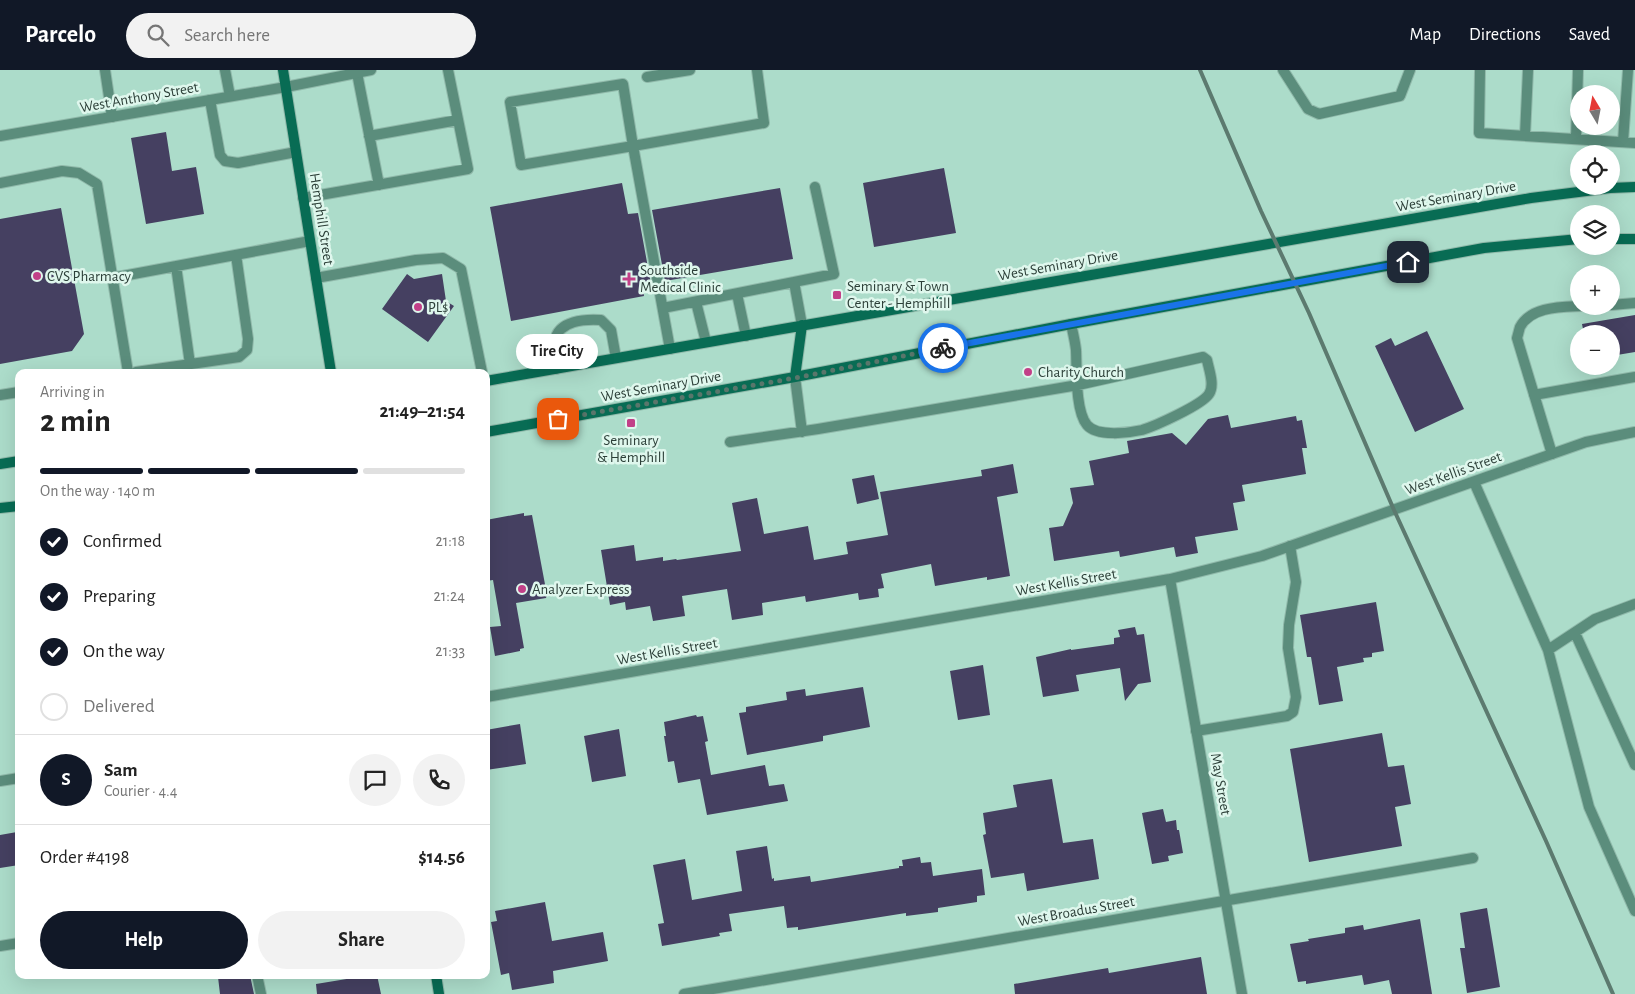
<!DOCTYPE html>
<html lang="en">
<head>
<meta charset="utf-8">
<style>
	body { margin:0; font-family:"Alegreya Sans",sans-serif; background:#f2f2f2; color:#222; height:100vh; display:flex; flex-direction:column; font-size:19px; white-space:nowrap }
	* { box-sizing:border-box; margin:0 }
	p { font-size:16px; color:#767676 }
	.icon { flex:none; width:28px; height:28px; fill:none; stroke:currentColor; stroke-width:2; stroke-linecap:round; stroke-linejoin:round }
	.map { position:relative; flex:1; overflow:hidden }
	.sheet { position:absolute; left:15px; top:299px; width:475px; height:610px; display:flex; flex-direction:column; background:#fff; border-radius:10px; box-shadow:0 5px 20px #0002 }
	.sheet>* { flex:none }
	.needle { width:32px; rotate:350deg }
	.tools { position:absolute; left:1570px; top:15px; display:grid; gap:10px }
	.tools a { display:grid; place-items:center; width:50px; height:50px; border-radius:50%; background:#fff; box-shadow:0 5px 20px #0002; font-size:25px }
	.pin { position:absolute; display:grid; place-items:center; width:42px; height:42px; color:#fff; margin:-21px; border-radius:10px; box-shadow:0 2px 8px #0006 }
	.courier { position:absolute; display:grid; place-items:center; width:50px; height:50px; margin:-25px; border:4px solid #1a73e8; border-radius:50%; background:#fff; color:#222; box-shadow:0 1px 6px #0007 }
	.bubble { position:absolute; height:35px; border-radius:18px; background:#fff; box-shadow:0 5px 20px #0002; font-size:16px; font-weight:700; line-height:35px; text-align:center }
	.head em { font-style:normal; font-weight:700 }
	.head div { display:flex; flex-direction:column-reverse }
	.head { display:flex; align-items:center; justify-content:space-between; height:85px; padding:0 25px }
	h1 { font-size:32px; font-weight:700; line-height:38px }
	.bar { display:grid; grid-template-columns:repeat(4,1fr); gap:8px 5px; align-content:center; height:60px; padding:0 25px }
	.bar i { height:6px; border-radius:4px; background:#e0e0e0 }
	.bar .selected { background:#111827 }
	.bar p { grid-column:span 4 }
	.line { display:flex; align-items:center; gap:12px; padding:0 25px; border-top:1px solid #e0e0e0 }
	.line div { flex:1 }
	.round { display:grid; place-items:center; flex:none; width:52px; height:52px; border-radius:26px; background:#f2f2f2 }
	ol { padding:0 25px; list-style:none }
	li { display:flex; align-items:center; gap:15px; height:55px }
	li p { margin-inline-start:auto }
	li .icon { padding:5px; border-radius:50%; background:#111827; color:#fff; stroke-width:4 }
	li:last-child { color:#767676 }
	li i { width:28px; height:28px; border:2px solid #e0e0e0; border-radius:50% }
	.button { display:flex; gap:10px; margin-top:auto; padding:10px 25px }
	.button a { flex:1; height:58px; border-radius:30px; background:#111827; color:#fff; font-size:20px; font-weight:700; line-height:58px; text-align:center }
	.button a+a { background:#f2f2f2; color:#222 }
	header { display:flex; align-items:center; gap:30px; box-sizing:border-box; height:70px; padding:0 25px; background:#111827; color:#fff }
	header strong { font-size:24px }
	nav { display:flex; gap:28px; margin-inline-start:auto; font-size:18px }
	.search { width:350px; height:45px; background:#f2f2f2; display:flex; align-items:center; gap:12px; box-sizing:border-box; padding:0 18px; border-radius:28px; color:#767676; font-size:19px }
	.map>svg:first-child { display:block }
	.building { fill:#454061 }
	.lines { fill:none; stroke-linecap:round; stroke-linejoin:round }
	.lane-casing { stroke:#90b9aa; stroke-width:12 }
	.street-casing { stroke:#90b9aa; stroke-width:12 }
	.secondary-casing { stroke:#90b9aa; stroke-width:12 }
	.lane { stroke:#5b8d7c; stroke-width:10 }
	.street { stroke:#5b8d7c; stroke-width:10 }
	.secondary { stroke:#086c54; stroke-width:10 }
	.rail { stroke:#5c7a6f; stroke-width:4 }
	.done { stroke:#59766b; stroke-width:5; stroke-dasharray:0 9 }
	.route { stroke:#1a73e8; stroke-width:6 }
	.poi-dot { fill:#c24088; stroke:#dff7ed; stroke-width:2 }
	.labels { text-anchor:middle; stroke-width:5; stroke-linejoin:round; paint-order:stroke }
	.street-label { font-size:15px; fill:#2c3f38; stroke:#dff7ed }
	.poi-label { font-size:15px; fill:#2c3f38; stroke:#dff7ed; text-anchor:start }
</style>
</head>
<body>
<header>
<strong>Parcelo</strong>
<div class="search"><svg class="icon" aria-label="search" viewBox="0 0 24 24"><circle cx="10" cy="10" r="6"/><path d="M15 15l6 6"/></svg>Search here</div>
<nav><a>Map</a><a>Directions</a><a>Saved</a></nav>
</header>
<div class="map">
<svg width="1635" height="924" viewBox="0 0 1635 924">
	<rect width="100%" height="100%" fill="#acdcca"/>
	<path class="building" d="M166,62L172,101L196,97L204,144L146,154L131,68Z
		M944,98L956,163L874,177L863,113Z
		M622,113L628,144L638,143L651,214L642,215L644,226L511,251L490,137Z
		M780,118L793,189L665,211L652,140Z
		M61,138L84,264L72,281L0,294V149Z
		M407,204L414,209L442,204L446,231L454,236L428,272L382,239Z
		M1635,245V282L1611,286V264H1584L1582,254Z
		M1427,261L1464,339L1415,362L1375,276L1391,268L1395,276Z
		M1228,345L1231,358L1296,346L1297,351L1302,350L1307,378H1302L1306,404L1242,415L1245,431L1233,433L1238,460L1195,467L1198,483L1176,487L1174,477L1120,487L1119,481L1054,491L1049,458L1063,456L1073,433L1070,418L1094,415L1089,391L1129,383L1127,371L1172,363L1186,375L1208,349Z
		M1013,394L1018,423L997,427L1010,506L987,510V507L935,516L931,494L881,504L884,518L878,519L879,527L859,530L858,523L806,532L805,526L762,533L763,545L732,550L727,519L682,526L685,546L653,551L650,536L626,540L625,532L610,535L601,480L634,475L636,491L663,487V491L676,489L677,490L741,481L732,433L757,428L764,464L808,456L814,490L848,484L846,472L888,465L880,422L982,406L981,400Z
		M874,405L879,429L857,434L852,409Z
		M524,443V446L532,445L547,525L546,528L516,533L524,578L520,579V581L495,586L490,557L501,556L493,510L486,511V450Z
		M1376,532L1384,581L1372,583V587L1363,588L1364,592L1337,597L1343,631L1319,635L1311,587H1307L1300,545Z
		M1135,557L1137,565L1144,564L1151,612L1138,614L1125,631L1120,598L1076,605L1079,621L1043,627L1036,587L1071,579V580L1114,574V568L1120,567L1118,560Z
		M983,595L990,645L958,650L950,601Z
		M863,617L870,657L823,666V671L747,685L739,643L746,642V637L787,630L786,622L805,619L806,626Z
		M696,645L697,647L703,646L708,671L705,672L711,705L765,695L769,716L784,714L788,731L707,745L700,709L678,713L674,691L668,692L664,666H666L664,652Z
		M520,654L526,694L486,700V660Z
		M619,659L626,706L592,712L584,666Z
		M1382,663L1388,697L1404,695L1411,734L1395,737L1402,776L1309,792L1290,679Z
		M1052,709L1063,773L1093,769L1099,809L1027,821L1024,803L991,808L983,765L986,764L983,743L1017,737L1013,715Z
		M1163,739L1166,752L1176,750L1177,760H1179L1183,783L1168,786L1169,791L1152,794L1142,743Z
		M17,762L19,795L0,798V765Z
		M767,776L772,809L774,808V811L810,806L811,812L899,798V796H903L902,790L920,787L921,793L931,792L933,806L982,799L985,825L977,826V832L938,838V842L906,846V843L798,860V857L787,858L784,836L729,844L732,861L719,863L720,866L662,876L658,854L664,853L653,795L685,789L692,830L742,821L736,781Z
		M545,832L552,871L603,862L608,891L553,901L554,913L512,920L509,903L501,905L491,852L497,851L495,841Z
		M1487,838L1500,917L1467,923L1460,878H1465L1460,843Z
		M1420,849L1432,924H1392L1389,910L1364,915L1362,905L1306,914V911L1298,912L1290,874L1309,871L1308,869L1345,863V858L1363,855L1364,860Z
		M1201,887L1207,924H1015L1014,914L1108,898L1109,903Z
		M231,905H250L254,924H220L218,907Z
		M371,905H377L381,924H317L316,914Z"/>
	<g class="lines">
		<defs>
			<path id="lane" d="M105,0L112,47
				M225,0L230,26
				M1283,0L1308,39L1319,44L1400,26L1410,0
				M1480,0L1479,63L1635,73
				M357,3L379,115
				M647,7L690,0
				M210,30L220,85L225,91L238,93L296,82
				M369,66L458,50
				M1525,66L1528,0
				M1576,69L1578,0
				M1623,72L1628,0
				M0,113L62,101L79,103L97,114L128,302
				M303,128L468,99L448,0
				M176,196L190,294
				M112,208L310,171
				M316,208L416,190L443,188L461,199L482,302
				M794,212L802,255
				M737,224L746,266
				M696,232L706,272
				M1611,235L1635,233
				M663,238L834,204L815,117
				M670,279L633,76L521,95L510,32L623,14L633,76L764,53L757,0
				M556,299C556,290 553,279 555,271C558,250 586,249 601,250L611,260L616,288
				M136,302L239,287L247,280L248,269L236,185
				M795,307L802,362
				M0,325L19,322
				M1534,325L1635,307
				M730,372L818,359L1078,315L1203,287L1207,290C1209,300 1215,315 1209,324C1202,335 1155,356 1142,360C1129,363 1097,367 1087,355C1075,341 1077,299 1076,280C1075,271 1073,263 1071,254
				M1552,384L1517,268C1518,265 1519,260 1520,257C1531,236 1562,237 1582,236
				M1474,412L1548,580L1589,737L1635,841
				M1575,563L1635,695
				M1548,580L1595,549L1635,534
				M1196,661L1287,646L1293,642L1296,627L1288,578L1289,555L1296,512L1290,476
				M0,876L19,873
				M257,905L261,924"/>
			<path id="street" d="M0,66L286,17L371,0
				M1170,509L1242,924
				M486,627L1170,509L1262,486L1586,372L1635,362
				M0,711L19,708
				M684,924L1473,788"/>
			<path id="secondary" d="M283,0L331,302
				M1611,169H1635
				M795,307L802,255
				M486,311L1531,128L1610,118L1635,117
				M486,362L795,307L1071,254L1484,178L1579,169
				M0,394L19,391
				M0,438L19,436
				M436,905L439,924"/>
		</defs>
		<use href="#lane" class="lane-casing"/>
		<use href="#street" class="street-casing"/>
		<use href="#secondary" class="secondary-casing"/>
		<use href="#lane" class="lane"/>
		<use href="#street" class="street"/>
		<use href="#secondary" class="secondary"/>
		<path class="rail" d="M1200,0L1261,141L1309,243L1394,440L1546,771L1613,924"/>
	</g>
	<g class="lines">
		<path class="done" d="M558,349L795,308L943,278"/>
		<path class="route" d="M943,278L1408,192"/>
	</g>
	<g class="poi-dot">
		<circle cx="37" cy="206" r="5"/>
		<path d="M626.5 201.5h5v5h5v5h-5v5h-5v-5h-5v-5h5z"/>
		<rect x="832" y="220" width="10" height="10" rx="2.5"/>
		<circle cx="418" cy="237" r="5"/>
		<circle cx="1028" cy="302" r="5"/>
		<rect x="626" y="348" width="10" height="10" rx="2.5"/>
		<circle cx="522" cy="519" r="5"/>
	</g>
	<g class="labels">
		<g class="street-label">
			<text transform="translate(139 27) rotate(-10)" y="5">West Anthony Street</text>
			<text transform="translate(1456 126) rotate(-10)" y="5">West Seminary Drive</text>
			<text transform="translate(322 149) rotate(81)" y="5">Hemphill Street</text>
			<text transform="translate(1058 195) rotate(-10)" y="5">West Seminary Drive</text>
			<text transform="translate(661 316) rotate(-10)" y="5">West Seminary Drive</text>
			<text transform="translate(1453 403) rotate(-20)" y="5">West Kellis Street</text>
			<text transform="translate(1066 512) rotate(-10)" y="5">West Kellis Street</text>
			<text transform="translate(667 581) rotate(-10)" y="5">West Kellis Street</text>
			<text transform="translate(1221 714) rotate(80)" y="5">May Street</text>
			<text transform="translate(1076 841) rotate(-10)" y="5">West Broadus Street</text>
		</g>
		<g class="poi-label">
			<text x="640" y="205">Southside<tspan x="640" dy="17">Medical Clinic</tspan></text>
			<text x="47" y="211">CVS Pharmacy</text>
			<text x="847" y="221">Seminary &amp; Town<tspan x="847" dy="17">Center - Hemphill</tspan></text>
			<text x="428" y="242">PL$</text>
			<text x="1038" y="307">Charity Church</text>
			<text x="631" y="375" text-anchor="middle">Seminary<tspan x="631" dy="17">&amp; Hemphill</tspan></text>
			<text x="532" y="524">Analyzer Express</text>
		</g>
	</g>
</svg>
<div class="tools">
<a><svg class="needle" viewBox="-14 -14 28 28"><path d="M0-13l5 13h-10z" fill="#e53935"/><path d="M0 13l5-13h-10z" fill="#767676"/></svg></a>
<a><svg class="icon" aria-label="locate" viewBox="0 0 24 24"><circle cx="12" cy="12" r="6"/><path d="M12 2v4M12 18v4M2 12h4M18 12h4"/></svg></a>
<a><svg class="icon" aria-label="layers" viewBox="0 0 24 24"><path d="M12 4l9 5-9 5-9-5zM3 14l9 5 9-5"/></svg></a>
<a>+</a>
<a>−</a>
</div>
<div class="pin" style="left:558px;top:349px;background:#ea580c"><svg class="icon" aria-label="bag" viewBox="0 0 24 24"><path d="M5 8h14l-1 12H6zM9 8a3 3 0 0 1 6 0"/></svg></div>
<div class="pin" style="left:1408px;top:192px;background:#1f2937"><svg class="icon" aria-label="home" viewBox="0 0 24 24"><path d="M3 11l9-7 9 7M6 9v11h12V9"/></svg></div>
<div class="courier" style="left:943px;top:278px"><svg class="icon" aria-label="bike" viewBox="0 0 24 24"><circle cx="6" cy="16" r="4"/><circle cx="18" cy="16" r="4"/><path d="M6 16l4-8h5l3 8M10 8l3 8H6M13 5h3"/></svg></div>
<div class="bubble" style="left:516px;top:264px;width:82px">Tire City</div>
<section class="sheet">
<div class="head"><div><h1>2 min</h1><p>Arriving in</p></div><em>21:49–21:54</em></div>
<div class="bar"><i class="selected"></i><i class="selected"></i><i class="selected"></i><i></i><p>On the way · 140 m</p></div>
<ol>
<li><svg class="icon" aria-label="check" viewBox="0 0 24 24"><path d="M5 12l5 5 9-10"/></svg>Confirmed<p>21:18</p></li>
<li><svg class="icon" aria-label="check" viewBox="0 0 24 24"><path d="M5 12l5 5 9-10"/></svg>Preparing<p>21:24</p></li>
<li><svg class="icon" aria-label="check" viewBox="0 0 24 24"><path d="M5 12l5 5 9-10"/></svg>On the way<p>21:33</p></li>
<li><i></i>Delivered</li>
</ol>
<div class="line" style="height:90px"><b class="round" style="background:#111827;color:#fff">S</b><div><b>Sam</b><p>Courier · 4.4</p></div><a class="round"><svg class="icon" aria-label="chat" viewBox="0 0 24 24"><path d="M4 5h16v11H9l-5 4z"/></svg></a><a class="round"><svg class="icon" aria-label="phone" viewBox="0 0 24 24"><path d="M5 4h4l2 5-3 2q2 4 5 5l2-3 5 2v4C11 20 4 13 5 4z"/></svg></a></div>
<div class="line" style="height:65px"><div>Order #4198</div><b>$14.56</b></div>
<div class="button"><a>Help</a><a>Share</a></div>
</section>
</div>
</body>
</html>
